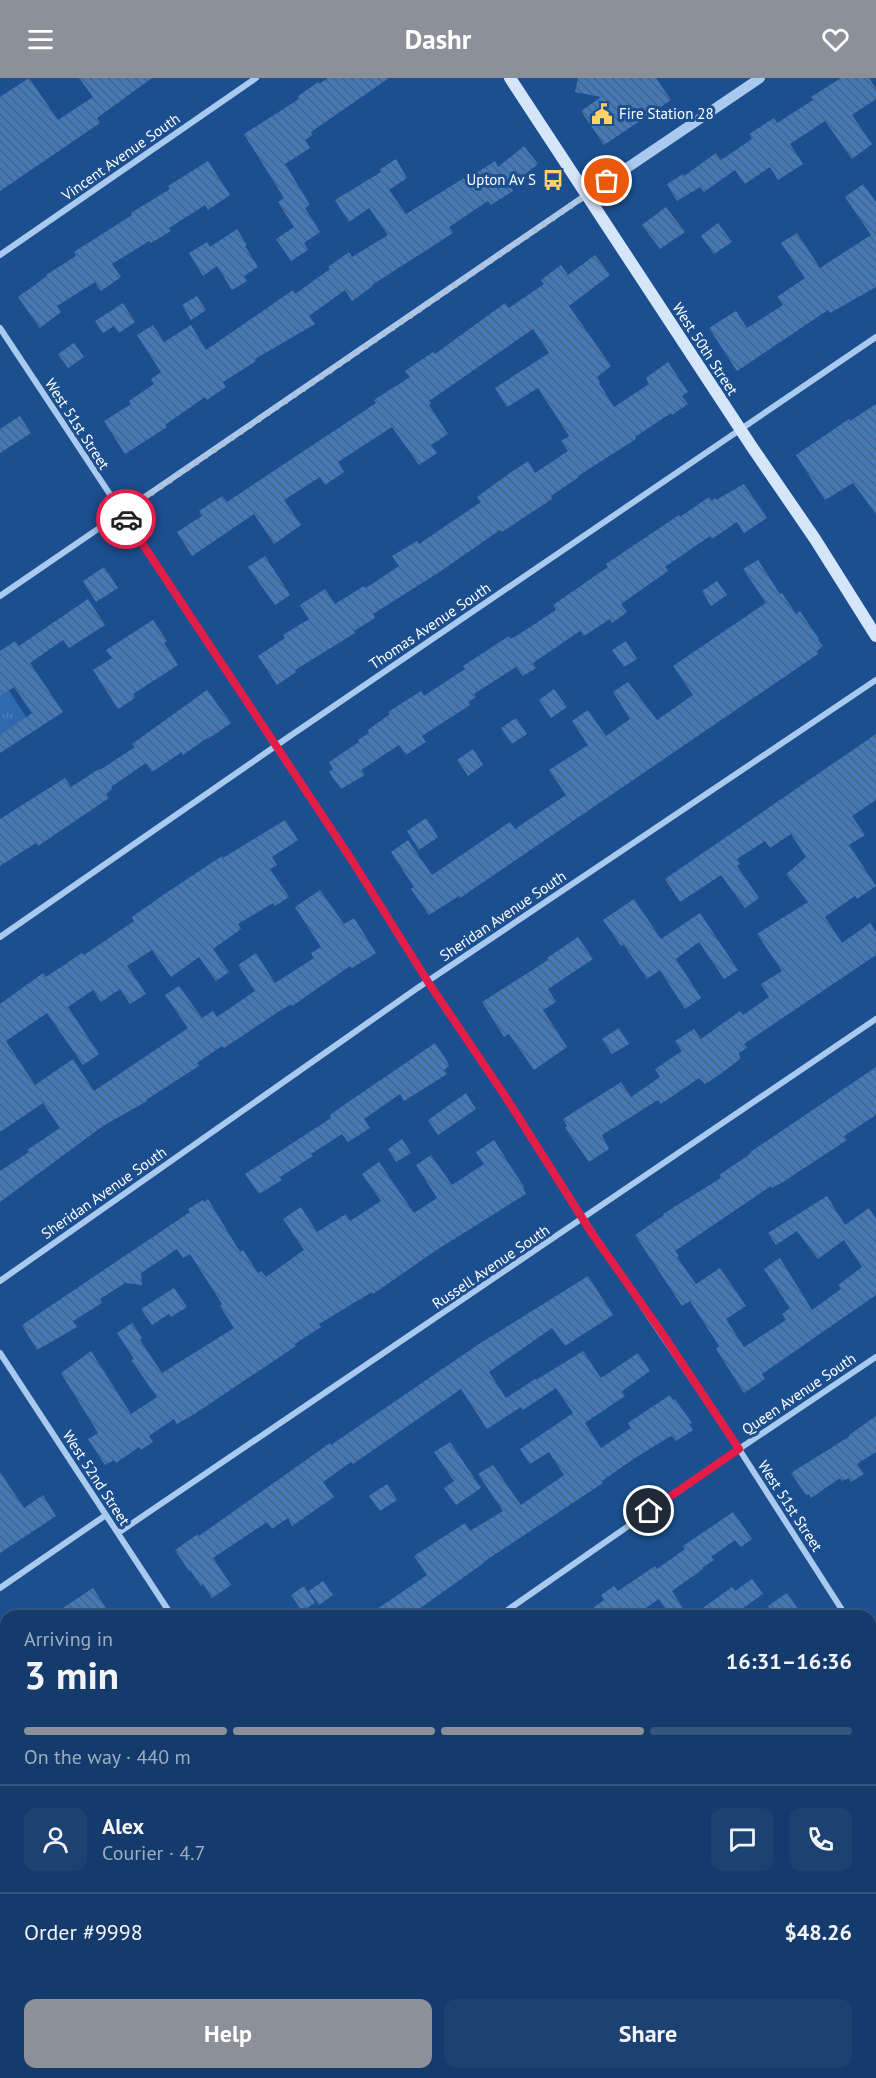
<!DOCTYPE html>
<html lang="en">
<head>
<meta charset="utf-8">
<style>
	body { margin:0; font-family:"PT Sans",sans-serif; background:#1d4271; color:#f1f3f6; height:100vh; display:flex; flex-direction:column; font-size:22px; white-space:nowrap }
	* { box-sizing:border-box; margin:0 }
	p { font-size:20px; color:#9dadc1 }
	.icon { flex:none; width:33px; height:33px; fill:none; stroke:currentColor; stroke-width:2; stroke-linecap:round; stroke-linejoin:round }
	.map { position:relative; flex:1; overflow:hidden }
	.details { position:absolute; left:0px; top:1532px; width:876px; height:470px; display:flex; flex-direction:column; background:#143b6b; border-radius:18px 18px 0 0; box-shadow:0 2px 4px #0004,0 0 0 2px #33557e }
	.details>* { flex:none }
	.pin { position:absolute; display:grid; place-items:center; width:51px; height:51px; color:#fff; margin:-26px; border:3px solid #fff; border-radius:50%; box-shadow:0 2px 6px #0007 }
	.courier { position:absolute; display:grid; place-items:center; width:60px; height:60px; margin:-30px; border:4px solid #e11d48; border-radius:50%; background:#fff; color:#222; box-shadow:0 2px 8px #0007 }
	.head em { font-style:normal; font-weight:600 }
	.head div { display:flex; flex-direction:column-reverse }
	.head { display:flex; align-items:center; justify-content:space-between; height:102px; padding:0 24px }
	h1 { font-size:39px; font-weight:600; line-height:45px }
	.bar { display:grid; grid-template-columns:repeat(4,1fr); gap:9px 6px; align-content:center; height:72px; padding:0 24px }
	.bar i { height:8px; border-radius:4px; background:#33557e }
	.bar .selected { background:#8c9099 }
	.bar p { grid-column:span 4 }
	.line { display:flex; align-items:center; gap:15px; padding:0 24px; border-top:2px solid #33557e }
	.line div { flex:1 }
	.round { display:grid; place-items:center; flex:none; width:63px; height:63px; border-radius:12px; background:#1d4271 }
	.cta { display:flex; gap:12px; margin-top:auto; padding:12px 24px }
	.cta a { flex:1; height:69px; border-radius:12px; background:#8c9099; color:#fff; font-size:24px; font-weight:600; line-height:69px; text-align:center }
	.cta a+a { background:#1d4271; color:#f1f3f6 }
	header { display:flex; justify-content:space-between; align-items:center; height:78px; padding:0 24px; background:#8c9099; color:#fff; font-size:27px; font-weight:600 }
	.map>svg:first-child { display:block }
	.grass { fill:url(#grass-tufts) }
	.green { fill:#2e69ad }
	.building { fill:url(#building-back-hatch) }
	.lines { fill:none; stroke-linecap:round; stroke-linejoin:round }
	.minor { stroke:#a9c9ee; stroke-width:6 }
	.tertiary { stroke:#a9c9ee; stroke-width:10 }
	.secondary { stroke:#d6e6fa; stroke-width:12 }
	.done { stroke:#afc1d8; stroke-width:6; stroke-dasharray:0 10.8 }
	.route { stroke:#e11d48; stroke-width:8 }
	.labels { text-anchor:middle; stroke-width:6; stroke-linejoin:round; paint-order:stroke }
	.poi-label { font-size:15px; fill:#fff; stroke:#1b4f8f; text-anchor:start }
	.street-label { font-size:15px; fill:#fff; stroke:#1b4f8f }
</style>
</head>
<body>
<header><svg class="icon" aria-label="menu" viewBox="0 0 24 24"><path d="M4 6h16M4 12h16M4 18h16"/></svg>Dashr<svg class="icon" aria-label="heart" viewBox="0 0 24 24"><path d="M12 20l-8-8c-3-5 5-10 8-4 3-6 11-1 8 4z"/></svg></header>
<div class="map">
<svg width="876" height="2000" viewBox="0 0 876 2000">
	<defs>
		<pattern id="grass-tufts" width="24" height="20" patternUnits="userSpaceOnUse" patternTransform="scale(1.5)"><rect width="24" height="20" fill="#2e69ad"/><path d="M3 7l-1-3M5 7V3M7 7l1-3M15 17l-1-3M17 17v-4M19 17l1-3" fill="none" stroke="#4d80b9"/></pattern>
		<pattern id="building-back-hatch" width="6" height="6" patternUnits="userSpaceOnUse" patternTransform="scale(1.5)"><rect width="6" height="6" fill="#4478b7"/><path d="M-1 5l2 2M0 0l6 6M5-1l2 2" fill="none" stroke="#486282"/></pattern>
	</defs>
	<rect width="100%" height="100%" fill="#1b4f8f"/>
	<path class="grass" d="M0,599L27,640L0,657Z"/>
	<path class="green" d="M0,1776L6,1780V1995H277L276,1998L273,2000H0Z"/>
	<path class="building" d="M29,0L58,42L93,19L79,0H152L97,40L100,45L0,113V19Z
		M328,0H389L311,54L312,57L305,62L310,70L285,86L310,127L305,130L320,154L304,165L308,172L291,183L276,161L294,149L278,124L284,120L244,56L299,21L297,19L318,4L319,6Z
		M578,0H656L671,22L604,67L581,33L601,19L575,14Z
		M841,0H869L876,11V21L852,37L872,66L852,81L825,43L790,66L803,86L778,102L770,89L745,106L735,92L704,114L700,109L677,123L667,106L683,96L684,98L716,75L721,82L752,61L749,56L774,40L777,45L813,22L811,19Z
		M524,68L538,86L510,108L513,113L491,127L488,123L449,149L453,155L372,207L373,208L352,223L345,212L309,238L315,246L255,281L256,283L223,304L226,309L207,322L205,319L165,347L167,349L125,376L104,343L131,326L129,323L154,306L151,301L161,294L137,257L153,247L164,264L191,247L206,272L293,212L295,216L330,191L328,189L349,174L352,179L388,157L369,130L349,144L335,122L381,94L379,92L396,81L407,100L389,112L406,136L464,100L465,102L495,83L498,89Z
		M208,83L230,117L208,132L205,127L169,150L171,153L151,165L149,163L112,186L121,199L101,213L95,204L57,228L61,234L40,250L18,219L47,198L46,197L76,178L74,174L132,137L131,135L170,111L168,108Z
		M863,106L876,124V209L830,235L828,232L737,293L709,250L736,233L747,250L783,227L777,219L805,200L781,165L797,155L820,190L871,157L845,119Z
		M666,129L685,154L660,171L642,147Z
		M718,145L732,164L714,176L701,158Z
		M237,151L247,167L245,168L258,189L244,198L247,203L232,212L217,188L203,198L189,175L207,164L210,169Z
		M595,177L610,197L569,228L611,288L597,299L600,304L599,305L614,329L649,306L646,300L668,284L688,314L682,318L688,326L672,337L671,335L635,359L636,361L578,398L579,399L551,418L552,421L502,454L500,452L438,495L373,536L375,540L354,553L355,555L295,592L296,594L277,607L258,578L285,560L283,557L309,541L300,527L325,511L335,526L364,508L366,510L399,488L392,478L417,463L419,466L481,424L477,419L507,397L528,383L535,395L568,373L561,363L569,358L538,310L507,329L495,310L549,275L533,251L429,323L431,325L429,327L448,356L431,367L437,375L419,387L392,349L338,384L344,394L325,407L320,399L284,422L301,447L274,466L254,436L192,478L177,454L202,438L199,433L222,418L227,424L376,325L374,322L410,299L405,293L433,274L435,276L505,225L509,230L544,206L541,202L561,187L568,197Z
		M197,218L206,232L191,242L182,227Z
		M123,225L135,244L119,255L114,248L103,255L95,243Z
		M74,265L84,279L68,290L58,276Z
		M876,326V436L853,405L825,422L796,377L849,341L850,343Z
		M20,338L31,355L0,375V351Z
		M744,406L767,440L744,455L737,444L712,461L710,458L665,489L668,493L621,526L627,534L612,545L610,541L584,558L580,553L533,585L536,590L523,598L516,589L474,616L476,619L468,624L470,627L422,658L426,664L406,677L399,667L361,692L365,697L341,711L329,694L333,691L329,684L359,664L358,662L369,655L368,652L390,636L388,634L421,613L424,618L465,591L463,588L509,558L510,561L518,557L556,532L553,527L608,489L606,486L679,437L680,439L709,419L712,423L715,420L716,422Z
		M265,478L290,517L275,527L248,489Z
		M758,482L780,516L782,515L796,536L800,533L819,561L818,562L823,568L817,573L818,576L460,820L459,818L429,837L411,811L414,809L391,774L408,762L432,797L510,744L515,751L566,717L549,692L588,667L572,643L588,632L606,658L630,641L613,614L628,604L657,642L693,617L673,588L766,525L743,491Z
		M104,489L118,510L96,524L83,503Z
		M717,503L727,517L711,528L702,513Z
		M88,521L105,547L69,570L63,562L30,585L63,634L0,675V657L32,635L14,609L0,618V573L15,563L19,568Z
		M153,542L167,563L164,565L178,587L133,616L135,620L118,631L93,592L112,580L106,572Z
		M626,563L637,581L624,589L612,572Z
		M554,611L567,629L551,640L539,622Z
		M207,612L231,645L208,661L207,660L183,677L182,674L152,694L146,685L111,709L112,711L106,716L109,720L38,768L36,765L0,788V741L65,700L71,709L99,691L100,692L135,669L132,666Z
		M516,640L527,656L512,666L501,650Z
		M876,656V722L852,738L865,757L849,767L876,808L857,821L855,818L825,839L842,865L870,845L876,854V877L744,966L747,970L739,975L740,981L722,995L705,1006L699,1000L661,1026L658,1022L602,1057L609,1071L589,1084L565,1050L567,1048L563,1041L621,1004L631,1019L660,999L655,991L682,973L675,963L694,951L701,961L740,933L743,937L769,919L761,906L782,893L757,856L808,824L786,796L806,779L791,756L770,770L765,763L737,781L740,786L737,788L759,820L745,830L721,797L680,824L665,801Z
		M473,671L483,687L468,698L457,682Z
		M426,740L438,759L419,772L407,753Z
		M285,742L298,762L272,779L277,787L270,791L289,819L275,828L273,825L238,846L241,851L213,871L229,894L216,903L199,879L171,899L152,872L127,888L146,916L130,926L120,911L101,924L93,912L68,929L99,976L83,987L47,935L6,963L35,1007L73,981L94,1013L188,950L165,917L179,908L202,940L213,933L217,939L255,913L238,887L256,875L275,905L314,880L311,875L321,869L295,829L320,812L344,846L354,840L376,875L352,890L350,888L292,928L291,926L275,936L224,970L222,968L197,985L199,988L146,1022L147,1023L103,1048L0,1124V1093L29,1074L27,1072L60,1050L43,1025L0,1054V926L43,895L46,899L82,875L84,877L134,843L132,839L169,813L222,778L223,780Z
		M634,821L661,861L700,835L738,892L724,901L699,864L676,881L701,920L685,931L660,892L647,901L624,867L621,868L603,842Z
		M578,859L593,881L548,911L556,924L543,932L567,969L534,992L509,956L504,959L482,924L548,882L547,880Z
		M619,950L629,966L612,976L602,961Z
		M435,965L447,983L449,988L444,992L447,996L404,1023L400,1016L364,1041L370,1050L348,1064L342,1056L311,1076L313,1078L280,1099L282,1102L259,1116L245,1096L331,1040L330,1037L338,1031Z
		M876,989V1037L844,1058L847,1062L783,1104L772,1110L771,1108L675,1173L679,1178L677,1179L696,1206L720,1190L746,1228L726,1241L744,1269L786,1242L782,1236L790,1230L764,1191L780,1180L812,1232L841,1211L838,1207L862,1189L844,1162L818,1181L797,1153L776,1167L768,1155L827,1118L845,1147L869,1130L876,1141V1217L762,1296L765,1301L744,1315L716,1271L719,1268L690,1223L682,1228L635,1157L664,1137L663,1136L721,1100L719,1097L750,1076L749,1075Z
		M466,1015L476,1031L438,1057L428,1042Z
		M402,1061L411,1075L396,1084L388,1071Z
		M494,1062L524,1109L523,1110L526,1116L435,1173L373,1216L372,1214L319,1246L321,1249L295,1266L296,1268L196,1335L177,1346L174,1341L149,1358L153,1364L141,1372L139,1369L116,1385L114,1382L105,1387L88,1361L98,1355L61,1295L91,1273L131,1336L157,1319L131,1282L134,1281L117,1255L132,1245L142,1260L140,1262L162,1295L234,1250L220,1228L222,1226L190,1176L183,1180L177,1171L141,1195L142,1207L125,1205L100,1221L102,1225L73,1243L77,1249L37,1272L22,1247L190,1134L188,1131L203,1122L204,1124L208,1121L240,1174L243,1172L258,1195L261,1193L266,1199L304,1172L283,1141L301,1129L317,1154L346,1136L350,1143L381,1123L362,1096L379,1084L414,1135L437,1120L416,1087L431,1077L452,1107L484,1086L476,1074Z
		M588,1198L613,1237L565,1268L552,1250L489,1294L506,1320L535,1301L536,1302L583,1273L601,1300L638,1275L650,1293L622,1313L625,1318L585,1345L601,1370L631,1350L628,1345L670,1317L673,1322L675,1321L692,1345L689,1346L693,1352L676,1363L672,1358L669,1359L635,1380L602,1403L603,1405L488,1481L481,1487L409,1538H367L427,1497L414,1478L465,1445L470,1453L503,1433L478,1396L493,1387L521,1427L564,1397L549,1374L530,1386L520,1371L573,1335L556,1310L523,1332L521,1329L487,1351L461,1311L353,1386L351,1384L323,1404L334,1419L292,1448L288,1440L272,1451L267,1444L213,1480L231,1507L212,1520L203,1506L201,1508L190,1492L189,1493L175,1472L198,1456L199,1458L330,1365L331,1367L479,1266Z
		M174,1210L187,1229L171,1239L169,1236L152,1247L141,1231Z
		M876,1338V1374L857,1386L864,1396L851,1404L849,1400L842,1403L840,1400L811,1420L809,1416L806,1417L791,1395L850,1358L849,1357Z
		M450,1364L481,1410L456,1427L444,1410L454,1403L434,1374Z
		M0,1394L24,1430L43,1417L56,1438L0,1475Z
		M387,1406L397,1422L380,1433L369,1418Z
		M733,1434L752,1461L741,1469L735,1462L711,1479L714,1482L702,1490L703,1491L672,1513L688,1538H670L659,1521L634,1538H582L604,1522L601,1517L614,1508L618,1513L655,1488L657,1491L685,1471L683,1468Z
		M752,1501L763,1516L732,1538H692L732,1509L735,1513Z
		M323,1503L333,1517L319,1527L309,1513Z
		M304,1508L315,1525L302,1533L291,1517Z
		M93,1510L111,1538H51Z
		M787,1515L803,1538H774L768,1528Z"/>
	<g class="lines">
		<path class="minor" d="M0,177L256,0
			M0,250L353,784L428,904L505,1018L592,1154L739,1371L846,1538
			M0,518L586,117
			M0,859L290,658L876,259
			M0,1203L416,911L876,602
			M0,1275L172,1538
			M118,1455L876,941
			M0,1510L106,1437
			M499,1538L739,1371L876,1279
			M870,1575L876,1584
			M870,1964L876,1960
			M482,1995L485,2000
			M818,2000L825,1995"/>
		<path class="tertiary" d="M587,117L760,0"/>
		<path class="secondary" d="M510,0L752,369L815,461L876,558
			M870,1621L876,1617
			M322,2000L329,1995"/>
	</g>
	<g class="lines">
		<path class="done" d="M126,441L122,435L607,103"/>
		<path class="route" d="M126,441L353,784L428,904L505,1018L591,1154L660,1252L739,1371L649,1433"/>
	</g>
	<defs>
		<symbol id="civic-bare" viewBox="-9 -9 18 18"><path d="M-.6-6.5H3V-4.5H.6V-3L4-1V1h2V6H-6V1h2V-1L-.6-3ZM-1.2 2.5V6h2.4V2.5Z" fill="#ffd166" stroke="#1b4f8f" stroke-width="2.5" paint-order="stroke"/></symbol>
		<symbol id="bus-bare" viewBox="-9 -9 18 18"><path d="M-5-6H5V4H4V6H2V4H-2V6H-4V4H-5ZM-3.5-4V0h7V-4ZM-3.5 1.2v1.5H-2V1.2ZM2 1.2v1.5H3.5V1.2Z" fill="#ffd166" stroke="#1b4f8f" stroke-width="2.5" paint-order="stroke"/></symbol>
	</defs>
	<g fill-rule="evenodd">
		<use href="#civic-bare" x="587" y="21" width="30" height="30"/>
		<use href="#bus-bare" x="538" y="87" width="30" height="30"/>
	</g>
	<g class="labels">
		<g class="poi-label">
			<text x="619" y="41">Fire Station 28</text>
			<text x="536" y="107" text-anchor="end">Upton Av S</text>
		</g>
		<g class="street-label">
			<text transform="translate(121 79) rotate(-35)" y="5">Vincent Avenue South</text>
			<text transform="translate(705 271) rotate(57)" y="5">West 50th Street</text>
			<text transform="translate(77 346) rotate(57)" y="5">West 51st Street</text>
			<text transform="translate(430 548) rotate(-34)" y="5">Thomas Avenue South</text>
			<text transform="translate(503 838) rotate(-34)" y="5">Sheridan Avenue South</text>
			<text transform="translate(104 1115) rotate(-35)" y="5">Sheridan Avenue South</text>
			<text transform="translate(491 1189) rotate(-34)" y="5">Russell Avenue South</text>
			<text transform="translate(799 1316) rotate(-34)" y="5">Queen Avenue South</text>
			<text transform="translate(96 1400) rotate(57)" y="5">West 52nd Street</text>
			<text transform="translate(790 1428) rotate(57)" y="5">West 51st Street</text>
		</g>
	</g>
</svg>
<div class="pin" style="left:607px;top:103px;background:#ea580c"><svg class="icon" aria-label="bag" viewBox="0 0 24 24"><path d="M5 8h14l-1 12H6zM9 8a3 3 0 0 1 6 0"/></svg></div>
<div class="pin" style="left:649px;top:1433px;background:#1f2937"><svg class="icon" aria-label="home" viewBox="0 0 24 24"><path d="M3 11l9-7 9 7M6 9v11h12V9"/></svg></div>
<div class="courier" style="left:126px;top:441px"><svg class="icon" aria-label="car" viewBox="0 0 24 24"><path d="M5 17H2v-5l4-1 3-4h7l3 4 3 1v5h-3M9 17h6M6 11h13"/><circle cx="7" cy="17" r="2"/><circle cx="17" cy="17" r="2"/></svg></div>
<section class="details">
<div class="head"><div><h1>3 min</h1><p>Arriving in</p></div><em>16:31–16:36</em></div>
<div class="bar"><i class="selected"></i><i class="selected"></i><i class="selected"></i><i></i><p>On the way · 440 m</p></div>
<div class="line" style="height:108px"><a class="round"><svg class="icon" aria-label="person" viewBox="0 0 24 24"><circle cx="12" cy="8" r="4"/><path d="M4 21q1-7 8-7t8 7"/></svg></a><div><b>Alex</b><p>Courier · 4.7</p></div><a class="round"><svg class="icon" aria-label="chat" viewBox="0 0 24 24"><path d="M4 5h16v11H9l-5 4z"/></svg></a><a class="round"><svg class="icon" aria-label="phone" viewBox="0 0 24 24"><path d="M5 4h4l2 5-3 2q2 4 5 5l2-3 5 2v4C11 20 4 13 5 4z"/></svg></a></div>
<div class="line" style="height:78px"><div>Order #9998</div><b>$48.26</b></div>
<div class="cta"><a>Help</a><a>Share</a></div>
</section>
</div>
</body>
</html>
